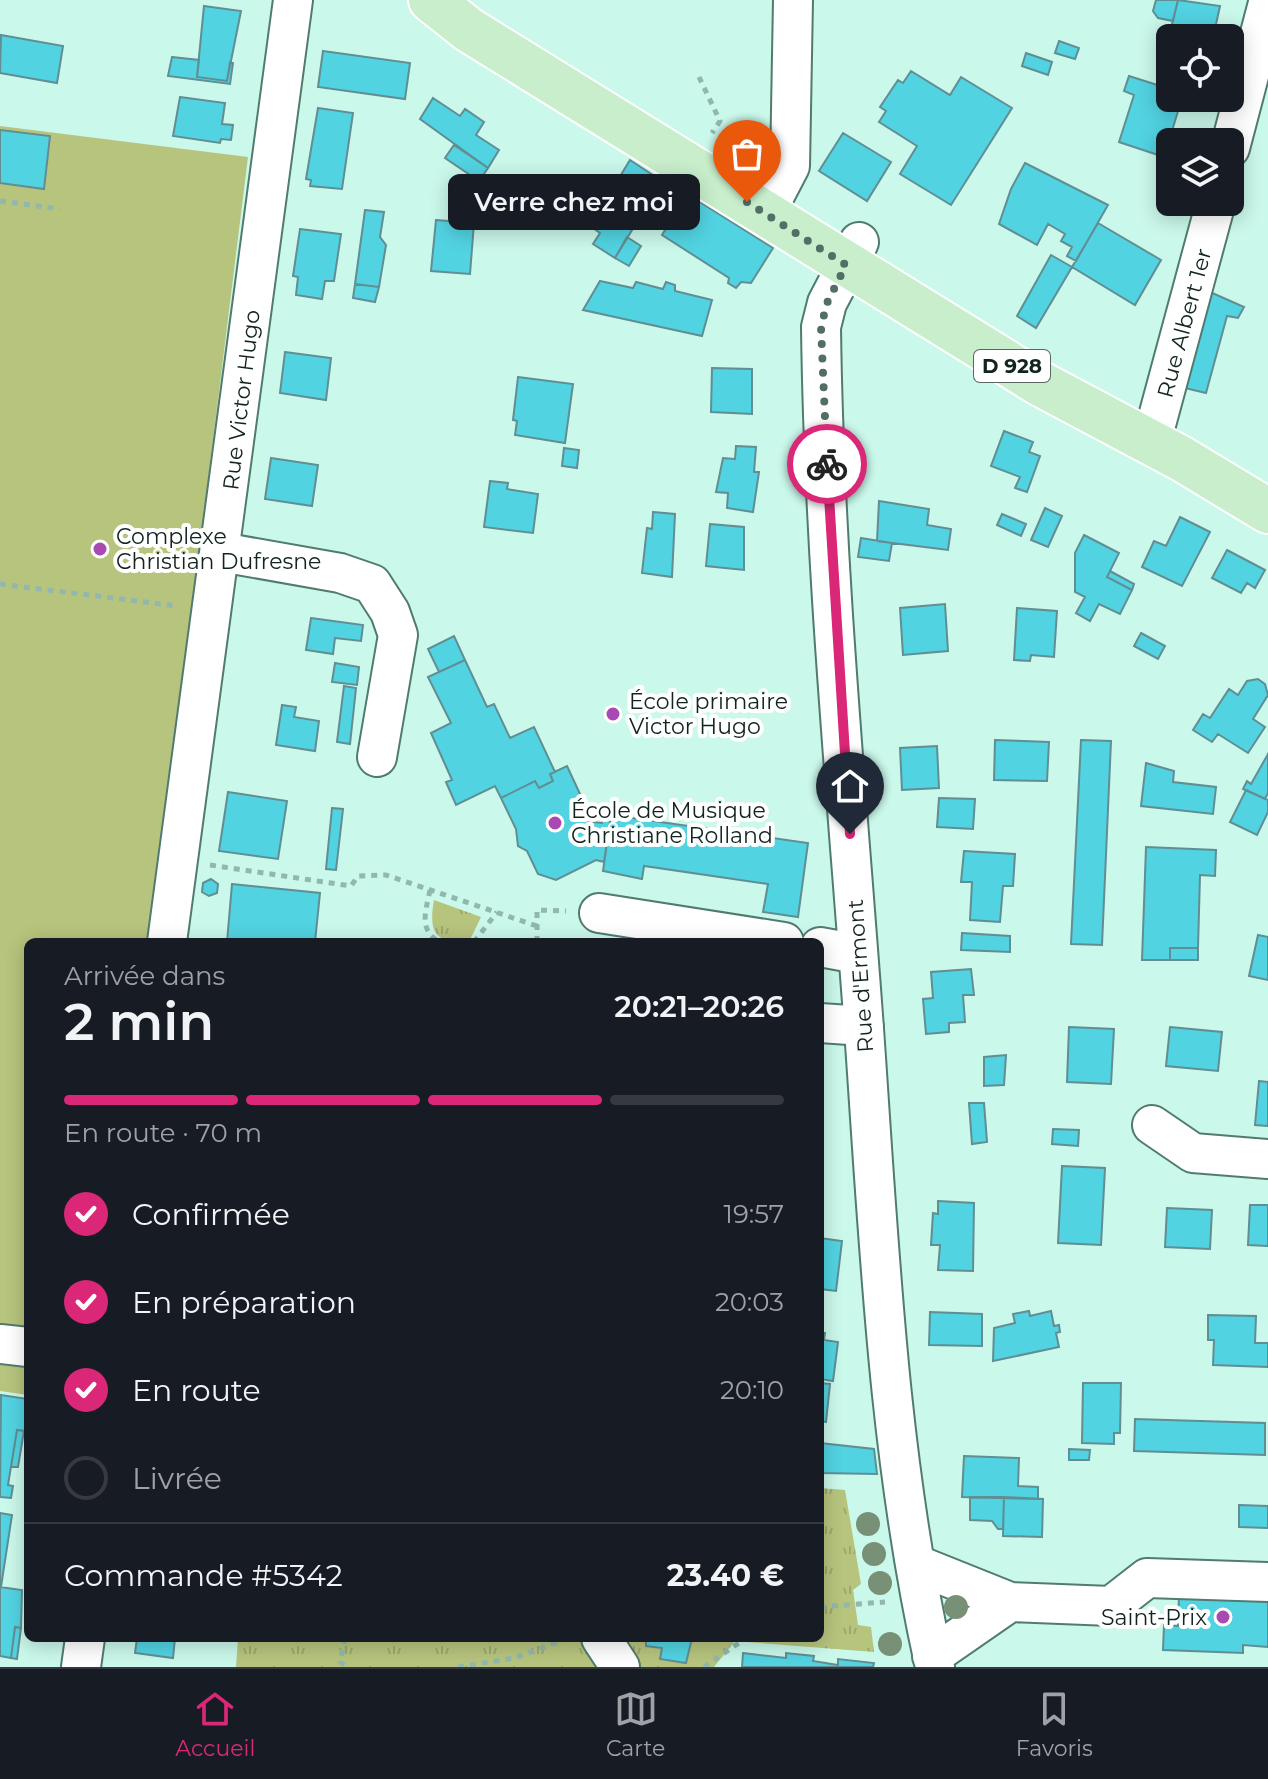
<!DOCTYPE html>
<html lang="fr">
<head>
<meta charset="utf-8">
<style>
	body { margin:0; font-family:Montserrat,sans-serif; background:#242831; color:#f1f3f6; height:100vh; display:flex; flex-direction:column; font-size:30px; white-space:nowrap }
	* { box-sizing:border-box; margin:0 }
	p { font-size:26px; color:#9ea1a6 }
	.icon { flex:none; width:44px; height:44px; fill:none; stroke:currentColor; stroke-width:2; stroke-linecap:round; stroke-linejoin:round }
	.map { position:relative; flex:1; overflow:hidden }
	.panel { position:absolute; left:24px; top:938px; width:800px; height:704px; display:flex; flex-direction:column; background:#171b24; border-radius:12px; box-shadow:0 4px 20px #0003 }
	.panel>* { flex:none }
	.fabs { position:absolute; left:1156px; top:24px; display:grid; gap:16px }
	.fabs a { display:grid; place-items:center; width:88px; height:88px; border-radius:12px; background:#171b24; box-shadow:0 4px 20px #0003; font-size:40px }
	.pin { position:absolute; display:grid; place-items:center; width:68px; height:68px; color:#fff; margin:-82px -34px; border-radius:50% 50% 50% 0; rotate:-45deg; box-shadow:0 0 8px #0007 }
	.pin .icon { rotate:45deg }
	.courier { position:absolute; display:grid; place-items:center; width:80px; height:80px; margin:-40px; border:6px solid #db2777; border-radius:50%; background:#fff; color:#222; box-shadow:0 2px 10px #0007 }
	.bubble { position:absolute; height:56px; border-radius:12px; background:#171b24; box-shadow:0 4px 20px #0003; font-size:26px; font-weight:600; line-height:56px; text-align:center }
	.overview em { font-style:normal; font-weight:600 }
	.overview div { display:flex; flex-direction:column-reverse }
	.overview { display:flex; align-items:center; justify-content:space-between; height:136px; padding:0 40px }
	h1 { font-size:52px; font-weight:600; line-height:60px }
	.bar { display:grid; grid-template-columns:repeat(4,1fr); gap:12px 8px; align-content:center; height:96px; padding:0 40px }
	.bar i { height:10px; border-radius:6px; background:#363941 }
	.bar .current { background:#db2777 }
	.bar p { grid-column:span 4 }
	.line { display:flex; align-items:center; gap:20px; padding:0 40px; border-top:2px solid #363941 }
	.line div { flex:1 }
	ol { padding:0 40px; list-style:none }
	li { display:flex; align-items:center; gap:24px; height:88px }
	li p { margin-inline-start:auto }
	li .icon { padding:8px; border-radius:50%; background:#db2777; color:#fff; stroke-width:4 }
	li:last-child { color:#9ea1a6 }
	li i { width:44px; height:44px; border:4px solid #363941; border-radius:50% }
	.dock { display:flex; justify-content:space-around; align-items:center; height:112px; border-top:2px solid #363941; background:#171b24; font-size:22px; color:#9ea1a6 }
	.dock a { display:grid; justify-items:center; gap:4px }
	.dock .current { color:#db2777 }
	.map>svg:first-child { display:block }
	.park { fill:url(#park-tufts) }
	.pitch { fill:#b7c47d }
	.building { fill:#52d3e2; stroke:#608e93; stroke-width:2 }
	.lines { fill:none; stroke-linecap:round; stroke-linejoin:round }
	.minor-casing { stroke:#517b70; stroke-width:42 }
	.major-casing { stroke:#fff; stroke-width:48 }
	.path { stroke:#92b7ad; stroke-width:5; stroke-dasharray:6 6; stroke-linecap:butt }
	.minor { stroke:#fff; stroke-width:38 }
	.major { stroke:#c8eecc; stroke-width:44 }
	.tree { fill:#789076 }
	.done { stroke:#526e66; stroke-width:8; stroke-dasharray:0 14.4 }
	.route { stroke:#db2777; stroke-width:10 }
	.poi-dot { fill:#a94ab2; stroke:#fff; stroke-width:3 }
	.labels { text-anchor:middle; stroke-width:8; stroke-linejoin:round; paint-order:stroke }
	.shield { fill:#fff; stroke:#596662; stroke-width:2 }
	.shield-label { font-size:20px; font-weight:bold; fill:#12241f }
	.street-label { font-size:22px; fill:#12241f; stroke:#fff }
	.poi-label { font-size:22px; fill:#12241f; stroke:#fff; text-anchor:start }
</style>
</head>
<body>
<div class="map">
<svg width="1268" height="1667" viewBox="0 0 1268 1667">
	<defs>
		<pattern id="park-tufts" width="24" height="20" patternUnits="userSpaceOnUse" patternTransform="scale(2)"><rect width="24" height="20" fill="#b7c47d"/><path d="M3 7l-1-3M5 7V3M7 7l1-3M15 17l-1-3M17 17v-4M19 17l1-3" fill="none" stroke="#9ca86c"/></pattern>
	</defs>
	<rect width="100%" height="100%" fill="#caf8eb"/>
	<path class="park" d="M434,900L481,917L470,940C436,944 428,934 434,900Z
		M820,1488L845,1490L861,1584L853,1590L858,1625L871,1627L874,1652L735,1641L714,1667H236L238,1638H820Z"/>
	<path class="pitch" d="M0,126L248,157L151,942H28V1395L0,1391Z"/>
	<path class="building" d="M1178,0L1173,21L1158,18L1153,11L1156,0Z
		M1178,0L1220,6L1213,38L1168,40Z
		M204,6L241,11L227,81L197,77Z
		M1,35L63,46L57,83L0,73Z
		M1059,41L1079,48L1075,59L1055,53Z
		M323,51L410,63L405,99L318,87Z
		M1026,53L1052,62L1048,75L1022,66Z
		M172,57L199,60L197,77L227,81L230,62L233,63L230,84L168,76Z
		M911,71L950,95L961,77L1012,108L951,205L900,174L917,146L879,122L886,111L880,107L898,80L903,83Z
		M1129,76L1170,89L1168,105L1179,108L1164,157L1119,142L1134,95L1124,91Z
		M180,97L225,103L222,124L233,125L231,140L221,139L220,143L173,136Z
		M433,98L460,116L465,109L484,122L476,135L499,150L488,168L420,119Z
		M318,108L353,113L342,189L310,186L311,180L306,179Z
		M0,130L50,136L44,189L0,183Z
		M843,133L891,162L867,201L819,171Z
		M454,145L488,168L479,181L445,158Z
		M630,160L662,181L615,258L593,244L600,233L590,226Z
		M1025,163L1108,205L1076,261L1067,256L1072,247L1061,241L1065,234L1048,224L1037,245L999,224L1011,189Z
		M687,194L773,248L751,283L741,282L736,288L728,283L729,278L662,235Z
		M671,196L682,202L671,221L660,214Z
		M365,210L384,212L380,237L386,245L379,287L355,284Z
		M436,220L474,223L470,274L431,271Z
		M1098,223L1161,260L1135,305L1072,267Z
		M300,229L341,234L334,281H325L322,299L296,295L298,277L293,276Z
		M627,237L641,246L629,266L615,258Z
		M1051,255L1072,267L1036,328L1017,316Z
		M600,281L633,288L636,282L663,289L666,282L675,285V291L712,300L702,336L583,310Z
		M355,284L379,287L375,302L353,298Z
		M1210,292L1244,307L1238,318L1227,316L1206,393L1185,388Z
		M285,352L331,358L326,400L280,393Z
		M712,368L752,369V414L711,412Z
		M518,377L573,384L565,443L515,435L517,421L513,420Z
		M1004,431L1033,442L1029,452L1040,456L1027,492L1015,488L1020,477L991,466Z
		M736,446L756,447L754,472H759L753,512L727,508L728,493L716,492L723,458L735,459Z
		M564,448L579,450L577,468L562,466Z
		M271,458L318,465L312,506L265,499Z
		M490,481L508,483L507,489L538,494L533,533L484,527Z
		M879,501L929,509L927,525L951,529L948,550L877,541Z
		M1045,508L1062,516L1048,547L1031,540Z
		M653,512L675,514L672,577L642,573L647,528L652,529Z
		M1002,514L1026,524L1021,536L997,525Z
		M1180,517L1210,532L1182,586L1142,567L1154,541L1166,546Z
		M710,524L744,527V570L706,566Z
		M1084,535L1119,553L1107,577L1132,590L1120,614L1099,604L1090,621L1076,613L1085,597L1075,592V553Z
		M861,538L892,543L889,561L858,557Z
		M1227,550L1265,570L1255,588L1247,583L1241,593L1212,578Z
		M1110,571L1134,584L1132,590L1107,577Z
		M945,604L948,651L903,655L900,608Z
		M1017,608L1057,611L1054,657L1031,655L1030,661L1014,660Z
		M311,618L363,625L361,641L335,638L333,654L306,650Z
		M1141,633L1165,646L1158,659L1134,646Z
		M454,636L465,660L439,672L428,649Z
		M465,660L487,707L494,704L510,738L534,727L555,772L550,774L553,781L539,788L535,781L501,798L495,786L456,805L446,782L452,780L431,733L451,723L428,677Z
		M335,663L359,667L357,685L332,682Z
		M1258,679L1265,684L1268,695L1253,719L1265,727L1248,753L1218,734L1212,742L1193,730L1203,714L1210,718L1229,689L1238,695L1247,681Z
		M344,686L356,688L350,744L337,742Z
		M282,705L296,707L294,717L319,721L315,751L276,745Z
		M995,740L1049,742L1047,781L994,780Z
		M1081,740L1111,741L1102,945L1071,944Z
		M937,746L939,788L902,790L900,748Z
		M1268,754V793L1265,799L1243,789L1247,781L1251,784Z
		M1146,763L1174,771L1173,782L1216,787L1213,814L1141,806Z
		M567,766L593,822L602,823L603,814L611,815L604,862L596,860L556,880L538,874L527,851L518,846L516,829L501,798L535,781L539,788L553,781L550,774Z
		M1246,790L1268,800V812L1257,835L1230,822Z
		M228,792L287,801L278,859L219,851Z
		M939,798L975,799L973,829L937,827Z
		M332,808L343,809L336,870L326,869Z
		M611,815L808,843L798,917L763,912L768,884L644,866L642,879L603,871Z
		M1146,847L1216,850L1215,876L1200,875L1198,948H1170V960H1142Z
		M964,851L1015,854L1013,886H1003L1000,922L970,920L972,882H961Z
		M211,879L218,884L217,893L209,896L202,892L203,883Z
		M232,884L320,893L315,942H227Z
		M962,933L1010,936V952L961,950Z
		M1258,935L1268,937V980L1249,976Z
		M1170,948H1198V960H1170Z
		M971,969L974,995H963L965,1022L949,1023V1032L926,1034L923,999L933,998L931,972Z
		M1069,1027L1114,1029L1111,1084L1067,1082Z
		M1170,1027L1222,1032L1218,1071L1166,1066Z
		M1006,1055L1004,1085L984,1086V1057Z
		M1259,1081L1268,1082V1126L1255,1125Z
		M969,1103H984L987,1142L972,1144Z
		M1053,1129L1079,1130L1078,1146L1052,1144Z
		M1062,1166L1105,1168L1101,1245L1058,1243Z
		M938,1201L974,1203L973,1271L938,1270L940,1245H931L933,1213L938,1214Z
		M1250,1205H1268V1246L1248,1245Z
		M1167,1208L1212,1210L1210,1249L1165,1247Z
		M820,1238L842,1241L836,1291L820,1289Z
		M1029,1311L1030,1316L1051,1311L1054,1326L1059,1325L1060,1332L1056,1333L1059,1347L993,1361L994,1328L1015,1323L1013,1314Z
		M930,1312L982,1314V1346L929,1345Z
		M1208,1315L1256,1316L1255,1343H1268V1367L1213,1365L1214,1340H1208Z
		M820,1333H825L824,1340L838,1342L833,1381L820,1379Z
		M820,1383L830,1384L826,1422L820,1421Z
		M1083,1383H1121L1120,1433H1114V1444L1082,1443Z
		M1,1395L28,1399V1431L17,1430L8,1485L13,1486L11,1498L0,1497Z
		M1135,1419L1265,1423V1455L1134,1451Z
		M17,1430L24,1431L18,1467H11Z
		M820,1443L874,1449L877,1474L820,1473Z
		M1069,1449L1090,1450L1089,1460H1069Z
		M964,1456L1019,1458L1018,1486L1038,1487V1499L962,1497Z
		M970,1497H1004L1003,1529H998L992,1521L970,1520Z
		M1004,1497L1043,1499L1042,1537L1003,1536Z
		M1239,1505L1268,1506V1528L1239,1527Z
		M0,1513L12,1515L1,1587H0Z
		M0,1587L22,1590L21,1628L15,1627L11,1658L0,1656Z
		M1179,1594L1268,1598V1647L1243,1645V1653L1163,1650L1164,1625L1178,1626Z
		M15,1627L21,1628L17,1659L11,1658Z
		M137,1638H175L173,1658L135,1653Z
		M637,1638H692L686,1663L660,1659L662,1648L646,1646V1639Z
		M743,1653L786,1658V1653L814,1656L813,1661L838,1665V1659L874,1663L873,1667H742Z"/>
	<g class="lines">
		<defs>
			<path id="minor" d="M1230,148L1268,3
				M765,214L790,166L793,0
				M859,242L827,303L821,327C824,561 847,796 864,1029C879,1242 888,1458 935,1667
				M1151,443L1216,202
				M221,552L340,573L372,584L390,612L398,635L377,757
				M599,913L784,942
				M167,942L293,0
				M820,947L858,954
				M820,1023L864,1026
				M1152,1125L1193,1153L1268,1159
				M0,1344L28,1347
				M915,1564L1010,1602L1111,1606L1147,1578L1268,1582
				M601,1638L620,1667
				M932,1656L1010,1602
				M81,1667L85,1638"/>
			<path id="major" d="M431,0L469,30L1039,383L1182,459L1268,511"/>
		</defs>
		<use href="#minor" class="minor-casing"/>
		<use href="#major" class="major-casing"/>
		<path class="path" d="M699,77L720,121L712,133
			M0,201L60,209
			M0,584L177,606
			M210,865L351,886L358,876L386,875L537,926
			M430,890C426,911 418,929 439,942
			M474,942L497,912
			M537,942V910L566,911
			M820,1607L885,1602
			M345,1638L340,1662L348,1667
			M458,1667L515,1658L568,1638
			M704,1667L746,1638"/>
		<use href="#minor" class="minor"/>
		<use href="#major" class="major"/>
	</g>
	<g class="tree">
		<circle cx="868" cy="1524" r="12"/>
		<circle cx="874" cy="1554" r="12"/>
		<circle cx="880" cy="1583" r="12"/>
		<circle cx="956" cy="1607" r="12"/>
		<circle cx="890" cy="1644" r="12"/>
	</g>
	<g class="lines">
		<path class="done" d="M747,202L846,265L827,303L821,327L827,464"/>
		<path class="route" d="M827,464L850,834"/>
	</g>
	<g class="poi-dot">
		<circle cx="100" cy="549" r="8"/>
		<circle cx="613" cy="714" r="8"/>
		<circle cx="555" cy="823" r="8"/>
		<circle cx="1223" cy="1617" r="8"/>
	</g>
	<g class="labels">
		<rect class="shield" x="974" y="350" width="76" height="32" rx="6"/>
		<g class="shield-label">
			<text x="1012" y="373">D 928</text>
		</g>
		<g class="street-label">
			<text transform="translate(1184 323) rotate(-75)" y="8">Rue Albert 1er</text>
			<text transform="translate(241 400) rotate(-83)" y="8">Rue Victor Hugo</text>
			<text transform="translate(860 976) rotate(-94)" y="8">Rue d'Ermont</text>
		</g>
		<g class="poi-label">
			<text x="116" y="544">Complexe<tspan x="116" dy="25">Christian Dufresne</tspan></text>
			<text x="629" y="709">École primaire<tspan x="629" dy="25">Victor Hugo</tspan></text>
			<text x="571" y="818">École de Musique<tspan x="571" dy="25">Christiane Rolland</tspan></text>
			<text x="1207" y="1625" text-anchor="end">Saint-Prix</text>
		</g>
	</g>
</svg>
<div class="fabs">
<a><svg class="icon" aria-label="locate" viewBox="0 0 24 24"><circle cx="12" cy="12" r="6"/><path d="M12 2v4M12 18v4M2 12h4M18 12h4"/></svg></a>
<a><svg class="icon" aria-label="layers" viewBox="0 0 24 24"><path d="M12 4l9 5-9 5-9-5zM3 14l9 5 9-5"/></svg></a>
</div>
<div class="pin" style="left:747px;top:202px;background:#ea580c"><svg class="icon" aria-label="bag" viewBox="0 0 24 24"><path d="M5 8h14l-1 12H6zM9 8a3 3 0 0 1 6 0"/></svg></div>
<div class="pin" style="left:850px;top:834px;background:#1f2937"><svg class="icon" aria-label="home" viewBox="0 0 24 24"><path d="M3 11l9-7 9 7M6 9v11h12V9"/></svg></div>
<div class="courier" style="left:827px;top:464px"><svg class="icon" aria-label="bike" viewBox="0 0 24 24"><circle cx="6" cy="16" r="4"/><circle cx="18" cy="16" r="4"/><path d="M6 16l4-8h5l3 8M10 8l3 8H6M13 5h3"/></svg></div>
<div class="bubble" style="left:448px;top:174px;width:252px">Verre chez moi</div>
<section class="panel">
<div class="overview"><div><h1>2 min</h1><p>Arrivée dans</p></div><em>20:21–20:26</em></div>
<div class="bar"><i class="current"></i><i class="current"></i><i class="current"></i><i></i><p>En route · 70 m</p></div>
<ol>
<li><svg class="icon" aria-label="check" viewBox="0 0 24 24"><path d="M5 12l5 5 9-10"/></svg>Confirmée<p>19:57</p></li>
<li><svg class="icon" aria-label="check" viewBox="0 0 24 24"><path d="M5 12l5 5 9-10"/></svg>En préparation<p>20:03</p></li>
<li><svg class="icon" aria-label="check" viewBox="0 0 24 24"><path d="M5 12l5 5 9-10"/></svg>En route<p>20:10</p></li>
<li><i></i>Livrée</li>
</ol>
<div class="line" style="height:104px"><div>Commande #5342</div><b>23.40 €</b></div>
</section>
</div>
<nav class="dock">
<a class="current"><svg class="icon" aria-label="home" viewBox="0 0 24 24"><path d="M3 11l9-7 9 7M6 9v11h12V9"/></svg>Accueil</a>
<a><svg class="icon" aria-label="map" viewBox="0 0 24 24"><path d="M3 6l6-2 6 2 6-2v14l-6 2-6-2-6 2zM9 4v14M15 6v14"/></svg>Carte</a>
<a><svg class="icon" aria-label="saved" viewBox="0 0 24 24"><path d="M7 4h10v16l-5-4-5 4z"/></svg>Favoris</a>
</nav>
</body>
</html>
